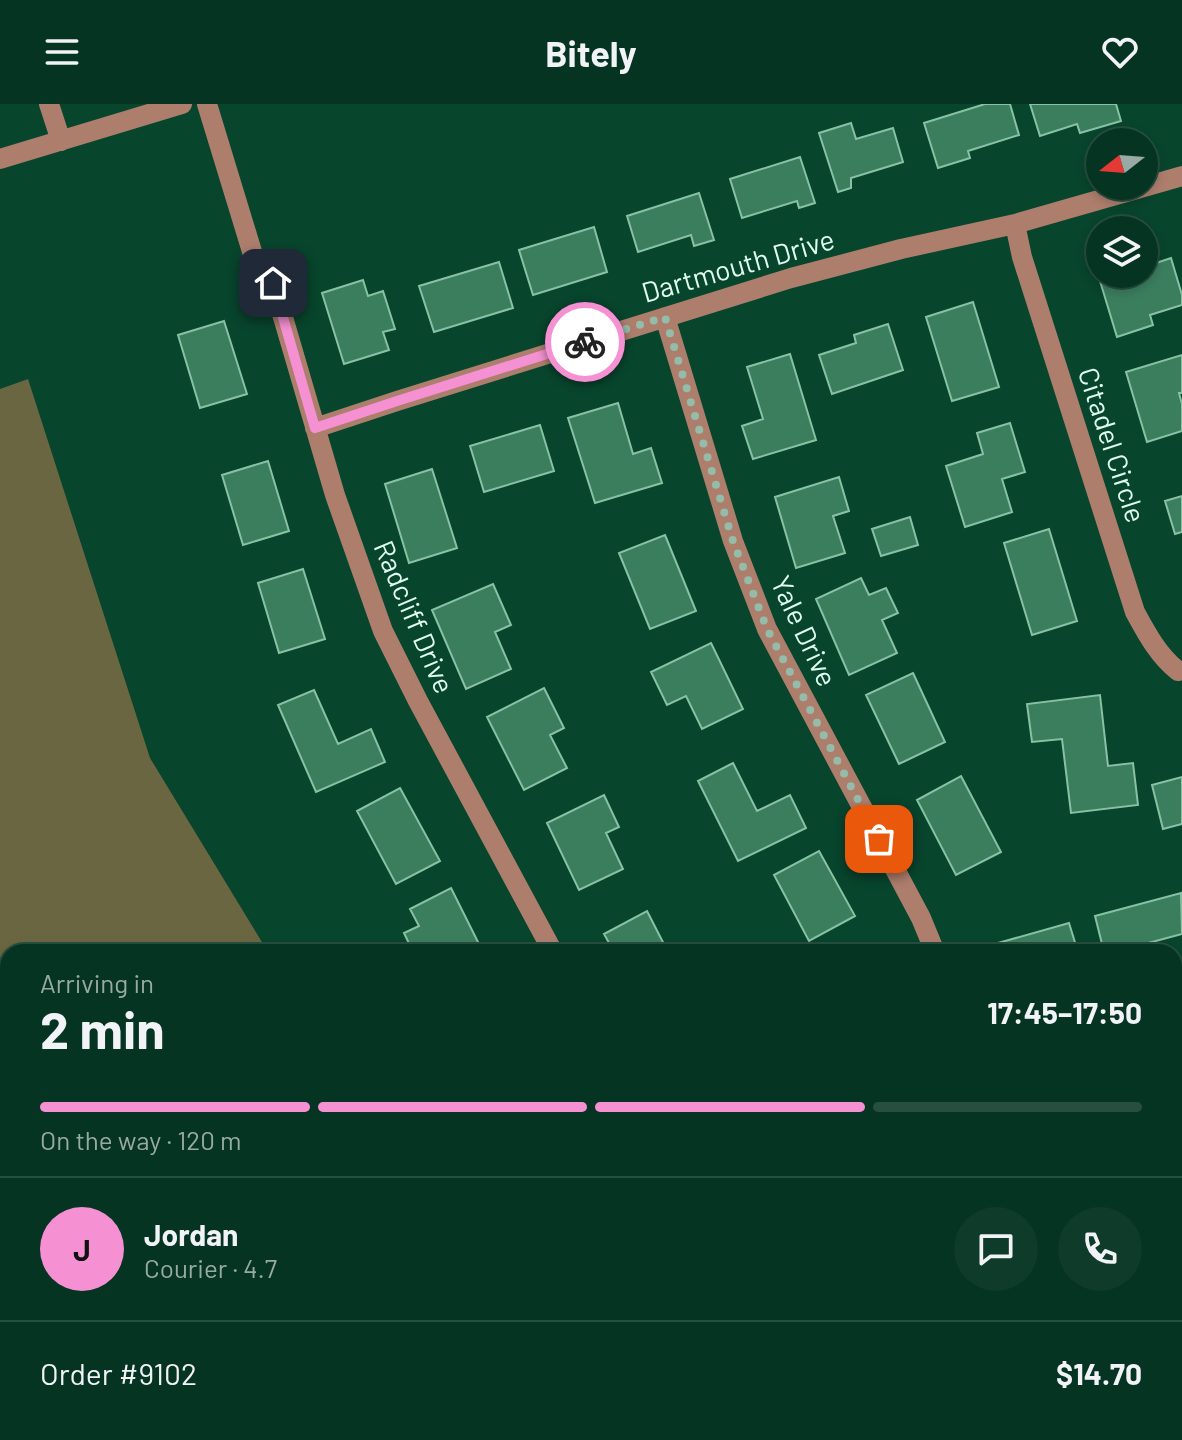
<!DOCTYPE html>
<html lang="en">
<head>
<meta charset="utf-8">
<style>
	body { margin:0; font-family:Barlow,sans-serif; background:#0f3c2a; color:#f1f3f6; height:100vh; display:flex; flex-direction:column; font-size:30px; white-space:nowrap }
	* { box-sizing:border-box; margin:0 }
	p { font-size:26px; color:#98aaa5 }
	.icon { flex:none; width:44px; height:44px; fill:none; stroke:currentColor; stroke-width:2; stroke-linecap:round; stroke-linejoin:round }
	.map { position:relative; flex:1; overflow:hidden }
	.drawer { position:absolute; left:0px; top:840px; width:1182px; height:496px; display:flex; flex-direction:column; background:#063422; border-radius:24px 24px 0 0; box-shadow:0 4px 12px #0003,0 0 0 2px #274f40 }
	.drawer>* { flex:none }
	.needle { width:52px; rotate:253deg }
	.controls { position:absolute; left:1086px; top:24px; display:grid; gap:16px }
	.controls a { display:grid; place-items:center; width:72px; height:72px; border-radius:50%; background:#063422; box-shadow:0 4px 12px #0003,0 0 0 2px #274f40; font-size:40px }
	.pin { position:absolute; display:grid; place-items:center; width:68px; height:68px; color:#fff; margin:-34px; border-radius:16px; box-shadow:0 4px 12px #0006 }
	.courier { position:absolute; display:grid; place-items:center; width:80px; height:80px; margin:-40px; border:6px solid #f591d3; border-radius:50%; background:#fff; color:#222; box-shadow:0 2px 10px #0007 }
	.summary em { font-style:normal; font-weight:700 }
	.summary div { display:flex; flex-direction:column-reverse }
	.summary { display:flex; align-items:center; justify-content:space-between; height:136px; padding:0 40px }
	h1 { font-size:52px; font-weight:700; line-height:60px }
	.bar { display:grid; grid-template-columns:repeat(4,1fr); gap:12px 8px; align-content:center; height:96px; padding:0 40px }
	.bar i { height:10px; border-radius:6px; background:#274f40 }
	.bar .on { background:#f591d3 }
	.bar p { grid-column:span 4 }
	.line { display:flex; align-items:center; gap:20px; padding:0 40px; border-top:2px solid #274f40 }
	.line div { flex:1 }
	.round { display:grid; place-items:center; flex:none; width:84px; height:84px; border-radius:42px; background:#0f3c2a }
	header { display:flex; justify-content:space-between; align-items:center; height:104px; padding:0 40px; background:#063422; font-size:36px; font-weight:700 }
	.map>svg:first-child { display:block }
	.green { fill:#6b6642 }
	.building { fill:#3b7e5e; stroke:#88c1a3; stroke-width:2 }
	.lines { fill:none; stroke-linecap:round; stroke-linejoin:round }
	.minor { stroke:#ae7e6d; stroke-width:20 }
	.done { stroke:#94bca9; stroke-width:8; stroke-dasharray:0 14.4 }
	.route { stroke:#f591d3; stroke-width:10 }
	.labels { text-anchor:middle; stroke-width:7; stroke-linejoin:round; paint-order:stroke }
	.street-label { font-size:28px; fill:#e0fcec; stroke:#08452d }
</style>
</head>
<body>
<header><svg class="icon" aria-label="menu" viewBox="0 0 24 24"><path d="M4 6h16M4 12h16M4 18h16"/></svg>Bitely<svg class="icon" aria-label="heart" viewBox="0 0 24 24"><path d="M12 20l-8-8c-3-5 5-10 8-4 3-6 11-1 8 4z"/></svg></header>
<div class="map">
<svg width="1182" height="1336" viewBox="0 0 1182 1336">
	<rect width="100%" height="100%" fill="#08452d"/>
	<path class="green" d="M28,275L150,654L268,848H8V1328H596L605,1334H751L756,1336H0V285Z
		M1182,1094V1336H931L924,1328H1174V1096Z"/>
	<path class="building" d="M985,0H1010L1019,31L968,47L970,54L938,64L924,19Z
		M1030,0H1116L1121,17L1080,29L1077,20L1040,32Z
		M851,19L856,35L893,24L903,58L851,74V84L838,88L819,29Z
		M800,53L815,99L799,104L797,97L742,114L730,75Z
		M699,89L714,136L694,142L691,131L638,148L627,112Z
		M594,123L607,168L533,191L519,146Z
		M1171,154L1182,191V201L1150,211L1153,221L1117,233L1100,177L1121,170H1144V163Z
		M499,158L513,204L434,228L419,182Z
		M363,176L368,192L383,187L395,225L383,228L389,246L344,260L322,189Z
		M973,198L999,283L952,297L926,213Z
		M224,217L247,290L200,304L178,231Z
		M888,220L903,266L832,290L819,251L856,239L854,231Z
		M790,250L816,336L753,355L742,322L763,315L747,263Z
		M1182,251V289H1179L1182,300V327L1147,338L1126,268Z
		M618,299L633,350L651,344L662,379L595,399L568,314Z
		M1010,319L1025,368L1002,375L1012,408L965,423L946,362L983,350L977,329Z
		M540,321L554,367L484,388L470,342Z
		M268,357L289,427L243,441L222,371Z
		M432,365L457,444L409,459L385,380Z
		M839,373L849,407L833,412L845,449L796,464L775,393Z
		M1182,392V428L1175,430L1165,397Z
		M910,413L918,441L881,452L872,425Z
		M1049,425L1077,517L1032,531L1004,439Z
		M665,431L696,507L650,525L619,449Z
		M303,465L325,535L279,549L258,479Z
		M861,474L869,491L886,484L898,509L882,516L897,549L849,571L816,495Z
		M493,480L511,521L495,528L511,565L466,585L432,506Z
		M711,539L743,605L702,625L686,592L667,601L651,568Z
		M913,569L945,638L899,660L866,591Z
		M544,584L564,624L550,631L567,664L524,686L487,613Z
		M314,586L338,640L371,625L385,658L316,688L278,601Z
		M1100,591L1108,662L1133,659L1138,701L1071,709L1062,635L1032,638L1027,600Z
		M733,659L757,707L790,691L806,724L738,757L698,677Z
		M961,672L1001,748L956,771L917,696Z
		M1182,673V720L1163,725L1152,681Z
		M400,684L440,757L396,780L357,707Z
		M604,691L619,723L606,729L623,765L579,786L547,719Z
		M819,747L855,812L809,837L774,771Z
		M451,784L483,848H413L404,829L419,822L410,805Z
		M1181,789L1182,830L1137,842L1138,848H1104L1095,812Z
		M647,807L668,848H614L604,830Z
		M1069,819L1078,848H986L984,843Z
		M1182,970V1017L1174,1019V972Z"/>
	<g class="lines">
		<path class="minor" d="M49,0L61,37
			M207,0L257,164
			M0,55L182,0
			M1015,120L1022,153L1135,508C1147,530 1158,551 1178,567
			M273,179L335,391L383,527L418,597L553,848
			M665,213L733,437L767,525L921,814L935,848
			M315,324L397,297L791,174L901,145L1015,120L1182,72
			M1174,912L1182,910"/>
	</g>
	<g class="lines">
		<path class="done" d="M585,238L665,213L733,437L767,525L879,735"/>
		<path class="route" d="M273,179L315,324L397,297L585,238"/>
	</g>
	<g class="labels">
		<g class="street-label">
			<text transform="translate(738 162) rotate(-16)" y="10">Dartmouth Drive</text>
			<text transform="translate(1112 341) rotate(72)" y="10">Citadel Circle</text>
			<text transform="translate(414 513) rotate(67)" y="10">Radcliff Drive</text>
			<text transform="translate(804 527) rotate(65)" y="10">Yale Drive</text>
		</g>
	</g>
</svg>
<div class="controls">
<a><svg class="needle" viewBox="-14 -14 28 28"><path d="M0-13l5 13h-10z" fill="#e53935"/><path d="M0 13l5-13h-10z" fill="#98aaa5"/></svg></a>
<a><svg class="icon" aria-label="layers" viewBox="0 0 24 24"><path d="M12 4l9 5-9 5-9-5zM3 14l9 5 9-5"/></svg></a>
</div>
<div class="pin" style="left:879px;top:735px;background:#ea580c"><svg class="icon" aria-label="bag" viewBox="0 0 24 24"><path d="M5 8h14l-1 12H6zM9 8a3 3 0 0 1 6 0"/></svg></div>
<div class="pin" style="left:273px;top:179px;background:#1f2937"><svg class="icon" aria-label="home" viewBox="0 0 24 24"><path d="M3 11l9-7 9 7M6 9v11h12V9"/></svg></div>
<div class="courier" style="left:585px;top:238px"><svg class="icon" aria-label="bike" viewBox="0 0 24 24"><circle cx="6" cy="16" r="4"/><circle cx="18" cy="16" r="4"/><path d="M6 16l4-8h5l3 8M10 8l3 8H6M13 5h3"/></svg></div>
<section class="drawer">
<div class="summary"><div><h1>2 min</h1><p>Arriving in</p></div><em>17:45–17:50</em></div>
<div class="bar"><i class="on"></i><i class="on"></i><i class="on"></i><i></i><p>On the way · 120 m</p></div>
<div class="line" style="height:144px"><b class="round" style="background:#f591d3;color:#111">J</b><div><b>Jordan</b><p>Courier · 4.7</p></div><a class="round"><svg class="icon" aria-label="chat" viewBox="0 0 24 24"><path d="M4 5h16v11H9l-5 4z"/></svg></a><a class="round"><svg class="icon" aria-label="phone" viewBox="0 0 24 24"><path d="M5 4h4l2 5-3 2q2 4 5 5l2-3 5 2v4C11 20 4 13 5 4z"/></svg></a></div>
<div class="line" style="height:104px"><div>Order #9102</div><b>$14.70</b></div>
</section>
</div>
</body>
</html>
